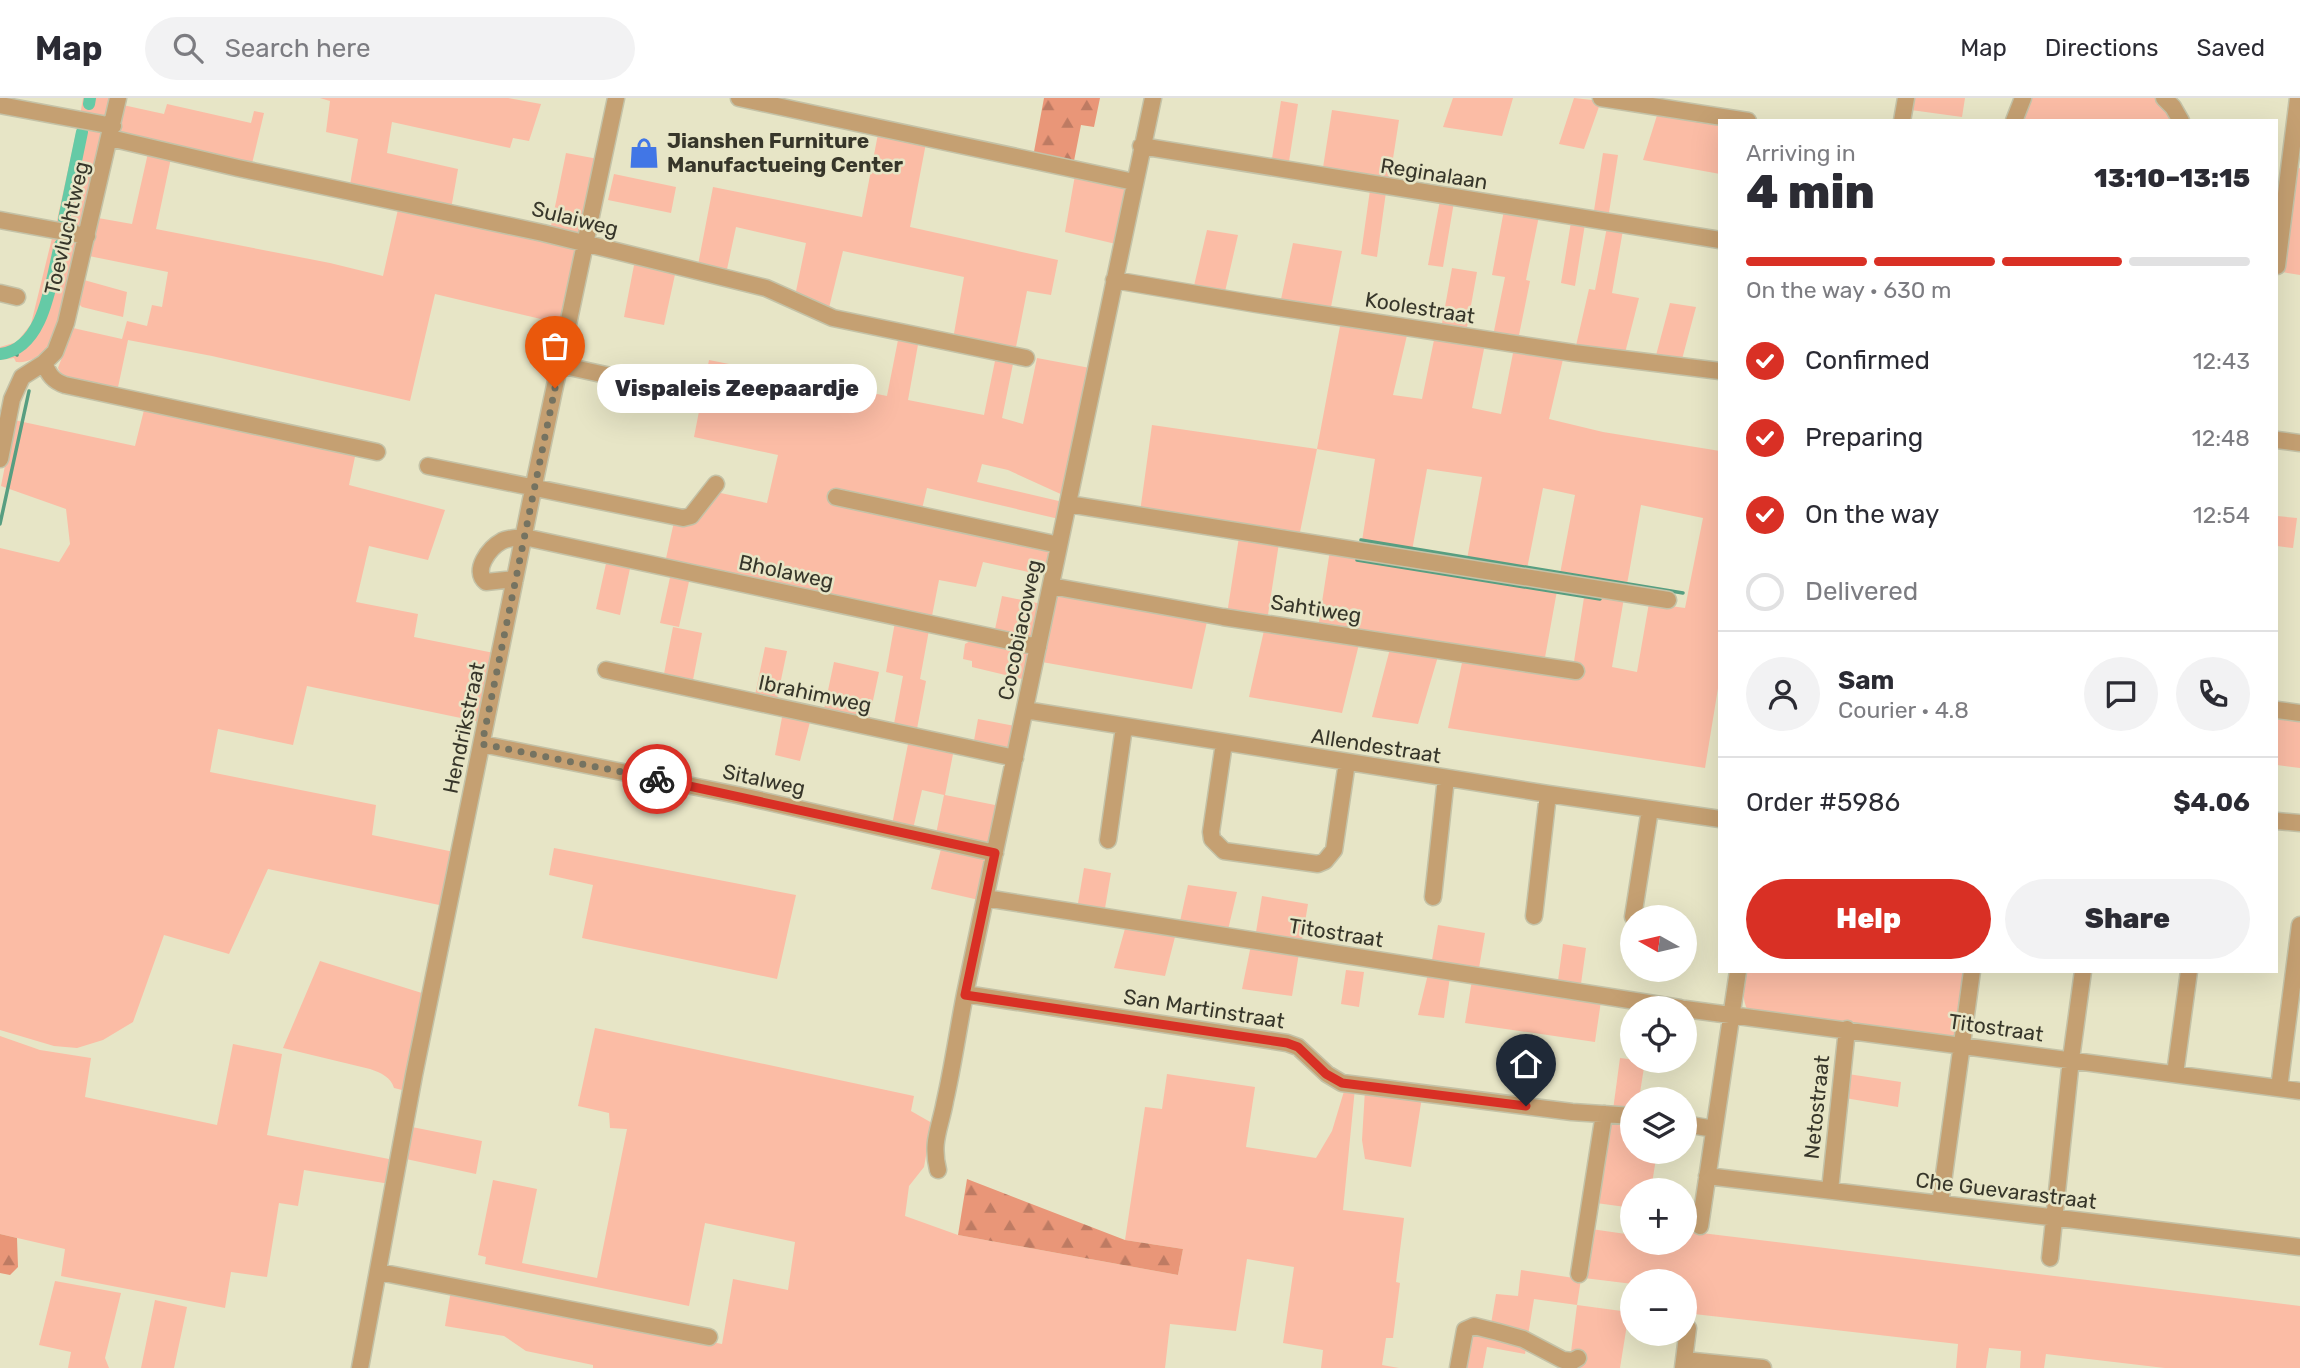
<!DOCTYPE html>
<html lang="en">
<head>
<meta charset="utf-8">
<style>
	body { margin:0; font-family:Rubik,sans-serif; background:#f2f2f3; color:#2b2b33; height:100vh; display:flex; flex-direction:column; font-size:26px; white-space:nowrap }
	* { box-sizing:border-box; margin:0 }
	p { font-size:23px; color:#7c7c81 }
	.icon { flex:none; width:38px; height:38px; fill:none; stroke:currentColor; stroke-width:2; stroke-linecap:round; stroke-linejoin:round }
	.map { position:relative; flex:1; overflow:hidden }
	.sheet { position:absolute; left:1718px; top:21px; width:560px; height:854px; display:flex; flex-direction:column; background:#fff; border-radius:0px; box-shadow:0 7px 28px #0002 }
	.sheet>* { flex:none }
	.needle { width:46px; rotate:278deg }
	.tools { position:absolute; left:1620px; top:807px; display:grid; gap:14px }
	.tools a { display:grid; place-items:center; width:77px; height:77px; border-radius:50%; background:#fff; box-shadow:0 7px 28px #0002; font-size:35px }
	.pin { position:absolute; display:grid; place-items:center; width:60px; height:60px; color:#fff; margin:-72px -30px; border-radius:50% 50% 50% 0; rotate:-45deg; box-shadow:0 0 7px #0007 }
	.pin .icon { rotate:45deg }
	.courier { position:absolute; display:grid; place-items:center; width:70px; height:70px; margin:-35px; border:5px solid #d93025; border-radius:50%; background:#fff; color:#222; box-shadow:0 2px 9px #0007 }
	.bubble { position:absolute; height:49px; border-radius:24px; background:#fff; box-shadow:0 7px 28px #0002; font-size:23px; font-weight:800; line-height:49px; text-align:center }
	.headline em { font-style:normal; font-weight:800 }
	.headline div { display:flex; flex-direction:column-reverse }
	.headline { display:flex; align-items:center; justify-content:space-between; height:119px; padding:0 28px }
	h1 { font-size:46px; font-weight:800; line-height:52px }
	.bar { display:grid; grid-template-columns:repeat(4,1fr); gap:10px 7px; align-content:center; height:84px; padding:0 28px }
	.bar i { height:9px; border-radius:5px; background:#e1e1e2 }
	.bar .selected { background:#d93025 }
	.bar p { grid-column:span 4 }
	.line { display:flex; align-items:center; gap:18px; padding:0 28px; border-top:2px solid #e1e1e2 }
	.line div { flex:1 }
	.round { display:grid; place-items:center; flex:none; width:74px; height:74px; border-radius:37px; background:#f2f2f3 }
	ol { padding:0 28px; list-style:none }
	li { display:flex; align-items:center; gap:21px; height:77px }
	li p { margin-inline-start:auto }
	li .icon { padding:7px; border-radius:50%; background:#d93025; color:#fff; stroke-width:4 }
	li:last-child { color:#7c7c81 }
	li i { width:38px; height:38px; border:4px solid #e1e1e2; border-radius:50% }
	.primary-button { display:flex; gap:14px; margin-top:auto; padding:14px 28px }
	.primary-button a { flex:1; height:80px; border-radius:42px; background:#d93025; color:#fff; font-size:28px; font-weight:800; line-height:80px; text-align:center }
	.primary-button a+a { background:#f2f2f3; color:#2b2b33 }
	header { display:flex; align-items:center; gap:42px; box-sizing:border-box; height:98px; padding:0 35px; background:#fff; border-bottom:2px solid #e1e1e2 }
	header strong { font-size:33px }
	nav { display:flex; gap:38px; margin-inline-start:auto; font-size:24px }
	.search { width:490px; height:63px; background:#f2f2f3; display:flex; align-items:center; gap:18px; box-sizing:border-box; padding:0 24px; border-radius:38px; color:#7c7c81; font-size:26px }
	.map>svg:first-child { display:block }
	.grass { fill:#fbbca5 }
	.forest { fill:url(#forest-firs) }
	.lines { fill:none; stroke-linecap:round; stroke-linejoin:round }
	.stream { stroke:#579e81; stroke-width:3.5 }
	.canal { stroke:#65caa6; stroke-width:12 }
	.minor-casing { stroke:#c4c2a7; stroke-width:19 }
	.minor { stroke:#c5a072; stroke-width:16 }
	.done { stroke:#757361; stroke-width:7; stroke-dasharray:0 12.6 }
	.route { stroke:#d93025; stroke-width:9 }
	.labels { text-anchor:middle; stroke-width:5; stroke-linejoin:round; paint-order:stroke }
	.poi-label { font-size:21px; font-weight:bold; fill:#37362a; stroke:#e7e5c6; text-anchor:start }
	.street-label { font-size:21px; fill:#37362a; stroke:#e7e5c6 }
</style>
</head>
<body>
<header>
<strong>Map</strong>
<div class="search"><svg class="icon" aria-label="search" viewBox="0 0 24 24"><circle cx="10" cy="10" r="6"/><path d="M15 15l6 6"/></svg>Search here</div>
<nav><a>Map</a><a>Directions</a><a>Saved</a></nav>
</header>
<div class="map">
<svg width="2300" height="1270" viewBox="0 0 2300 1270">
	<defs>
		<pattern id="forest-firs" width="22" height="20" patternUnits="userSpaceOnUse" patternTransform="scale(1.75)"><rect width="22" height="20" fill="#e99678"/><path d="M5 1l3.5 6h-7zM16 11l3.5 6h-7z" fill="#be7b63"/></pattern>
	</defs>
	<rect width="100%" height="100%" fill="#e7e5c6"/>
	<path class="grass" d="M83,0H113L107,19L80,18Z
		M320,0H508L541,6L529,43L513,40L510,50L392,24L387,55L458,71L451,111L350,87L358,41L326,34L330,3Z
		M1453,0H1513L1502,38L1443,29Z
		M1574,0L1601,3L1584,51L1559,46Z
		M1913,0H1965L1962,19L1911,12Z
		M2026,0H2158L2177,23H2017Z
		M1281,3L1298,6L1288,70L1271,67Z
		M167,6L251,25L254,13L264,15L251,70L117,34L123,7L164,16Z
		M1659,11L1720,23V76L1643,62Z
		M1332,12L1399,22L1389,86L1322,76Z
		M78,26L103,32L81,128L77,130L56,127Z
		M878,36L926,45L910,129L1058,162L1051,197L1027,193L1015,254L953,241L964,179L843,153L828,214L795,198L806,145L736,129L726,176L698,167L713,89L862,119Z
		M148,55L171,60L156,131L330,165L383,178L399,107L578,149L562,226L435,196L410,303L212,258L128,242L117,294C98,290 66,290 58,270L73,230L122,241L127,223L147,228L152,207L162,209L168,174L89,158L98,120L132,126Z
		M566,55L598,61L582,131L575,136L550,133Z
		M1603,55L1618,57L1608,121L1593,119Z
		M2300,70V177L2282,174L2284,123L2297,71Z
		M614,76L676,89L671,115L608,102Z
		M1075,77L1125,90L1127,96L1116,146L1065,134Z
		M1370,92L1386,94L1377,159L1361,156Z
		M1440,102L1454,104L1443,169L1428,167Z
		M1504,112L1539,118L1526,182L1530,183L1518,242L1493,238L1505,179L1492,177Z
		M1571,124L1585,126L1575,188L1561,185Z
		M1607,129L1623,132L1612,195L1639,200L1624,259L1575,252L1589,191L1595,192Z
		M1207,132L1238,137L1224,198L1193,192Z
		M53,136L75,143L78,148C71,182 63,268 16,264L14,260L0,262V249L17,244L31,226Z
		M1293,145L1342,153L1330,214L1280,206Z
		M635,162L676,172L664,227L624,219Z
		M1452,170L1477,174L1466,235L1441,231Z
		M84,182L127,194L123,219L82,209L79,206Z
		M1670,205L1696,209L1681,265L1655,261Z
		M1341,223L1408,233L1393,297L1422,301L1435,237L1485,246L1472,310L1501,316L1514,250L1564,257L1549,321L1603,334L1720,353V578L1705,670L1448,630L1463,560L1573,570L1585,493L1624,500L1612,569L1637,574L1649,505L1685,510L1703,420L1641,407L1626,492L1559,481L1575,397L1543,390L1526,476L1466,467L1482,379L1427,371L1411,458L1361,449L1375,361L1317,351L1299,439L1140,414L1152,327L1317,351Z
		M899,237L919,241L908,302L984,317L996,258L1014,261L1002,320L1023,326L1037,260L1090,270L1065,398L1008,372L982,366L977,384L1063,404L1059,421L927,390L922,411L1052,443L1051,461L1033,475L983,464L976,489L939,482L931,523L665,465L675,419L716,394L767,405L778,357L694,339L709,262L887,298Z
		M145,308L356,354L349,387L445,412L428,462L369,448L356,504L418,516L414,539L494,555L480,624L307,588L293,647L218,631L210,674L376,707L372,737L454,754L444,808L268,771L229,856L164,837L133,924L103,942L77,950L54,948L0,932V450L59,464L70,446L66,411L1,388L14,322L135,348Z
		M2277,418L2297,420L2293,450L2277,448Z
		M1239,439L1279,445L1267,523L1227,516Z
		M1330,452L1558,487L1544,565L1318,530Z
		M607,461L631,466L620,517L596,511Z
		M671,475L690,479L679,529L660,525Z
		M1064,496L1208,519L1192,591L1042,564L1054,500Z
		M1002,498L1042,506L1033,540L994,536Z
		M895,524L929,532L920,581L926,583L916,636L893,631L903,578L886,574Z
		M1265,528L1360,542L1342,615L1249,599Z
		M673,529L702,535L692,587L663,581Z
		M972,542L1030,554L1029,565L1026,564L1022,581L972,569V563L963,561L965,546Z
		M1391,547L1439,555L1418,626L1372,619Z
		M765,549L787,553L776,606L754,602Z
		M834,564L879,574L868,626L823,616Z
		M783,614L811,620L800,663L775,657Z
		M2277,615L2300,618V670L2277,667Z
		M978,621L1015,628L1010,652L973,648Z
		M909,641L954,651L945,697L1000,708L991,745L986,747L936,736L944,697L922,692L913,731L892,727Z
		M942,747L984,760L986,763L979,802L931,791Z
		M554,750L796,797L777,881L582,840L593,787L549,777Z
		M1084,770L1111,775L1104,816L1077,811Z
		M1188,787L1237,794L1227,836L1179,828Z
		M1262,798L1308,806L1301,848L1255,840Z
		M1126,827L1176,835L1165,878L1114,870Z
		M1438,827L1485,835L1478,876L1431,868Z
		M1563,846L1586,850L1580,893L1557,890Z
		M1251,847L1299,855L1292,898L1242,891Z
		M320,863L425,896L406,993L394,990C391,979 381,975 370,971L283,950Z
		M1346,872L1364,874L1359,909L1341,906Z
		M1745,873H1967L1956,936L1953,941L1748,913C1741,900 1744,887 1745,873Z
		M1428,876L1450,879L1444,920L1418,917Z
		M1472,882L1601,903L1595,944L1465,925Z
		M595,930L914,998L911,1013L932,1025L924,1069L909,1088L905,1118L958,1137L1178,1177L1183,1151L1125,1142L1145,1009L1162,1011L1167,976L1255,989L1246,1049L1316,1060L1332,1033L1345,990H1355L1343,1112L1404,1120L1396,1184L1400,1185L1393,1240H1386L1382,1267L1399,1270H1321L1323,1252L1283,1245L1294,1169L1247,1161L1236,1233L1170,1226L1165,1270H593V1267L526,1253L504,1238L445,1228L451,1192L722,1246L733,1181L788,1192L795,1144L705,1125L689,1208L485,1166L486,1159L478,1157L493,1082L537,1091L522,1165L597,1180L627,1031L610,1030L609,1015L578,1008Z
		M0,938L40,952L91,960L85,999L217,1027L233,946L282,956L267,1037L394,1062L390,1086L304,1072L298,1108L279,1105L267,1179L231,1174L225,1210L61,1178L65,1151L0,1136Z
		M1620,960L1645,963L1639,1001H1633V1014L1613,1012Z
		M1848,976L1901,984L1898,1009L1845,1000Z
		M1365,992L1422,999L1411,1069L1365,1061L1362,1042Z
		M1610,1023H1633V1054H1657L1651,1092H1633V1110L1596,1105Z
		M412,1029L482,1043L476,1076L406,1061Z
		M1591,1131L1633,1137V1144H1685V1133L2300,1208V1270H2165L2046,1256L2044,1270H2020L2021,1253L1989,1250L1986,1270H1956L1958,1246L1685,1215V1183H1633V1186L1584,1180Z
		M1521,1172L1581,1181L1577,1207L1629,1214L1620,1270H1569L1577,1207L1534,1201L1525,1256L1487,1249L1483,1270H1465L1472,1230L1490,1232L1496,1196L1518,1198Z
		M55,1183L121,1195L105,1260L109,1270H68L71,1254L39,1247Z
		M155,1202L187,1209L174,1270H141Z"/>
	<path class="forest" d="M1044,0H1100L1094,29L1081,27L1073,68L1033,59Z
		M967,1081L1125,1142L1183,1151L1178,1177L958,1137Z
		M0,1136L17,1140L18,1169L10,1177L0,1175Z"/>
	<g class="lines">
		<path class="stream" d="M12,254L17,257
			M0,426L29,293
			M1361,442L1683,495
			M1357,462L1600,501"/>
		<path class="canal" d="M89,6L90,0
			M64,121L82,34
			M0,256C45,251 51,182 60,147"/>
		<defs>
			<path id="minor" d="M739,0L1134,84
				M1601,0L1748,23
				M2164,0L2173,9L2181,23
				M0,7L113,28
				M1902,23L1906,0
				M2014,23L2023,0
				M110,40L238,70L543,135L766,190L833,220L1026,260
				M1141,48L1720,142
				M0,122L87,138
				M2277,168L2298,0
				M1114,182L1256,206L1574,255L1720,273
				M0,195L17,199
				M44,265C49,277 53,283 65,287L377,354
				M560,267L698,297
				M2277,342L2300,345
				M0,361L12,301L22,279L44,265L55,254L66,225L118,0
				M428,368L683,420L691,418L716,386
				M836,399L1059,447
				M1068,406L1668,502
				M515,481L486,484C472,473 489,450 502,443C508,440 517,440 524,439L1038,549
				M1051,488L1223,519L1576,573
				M606,572L1015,660
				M1025,612L1548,696L1720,721
				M2277,612L2300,615
				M1224,645L1211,734L1212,741L1224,753L1318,766L1325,763L1334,752L1347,664
				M482,646L737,697L995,755
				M2277,723L2300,725
				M1108,742L1124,629
				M1433,799L1446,680
				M985,800L1680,910
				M1534,818L1548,696
				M1633,819L1650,711
				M965,896L1287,945L1298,949L1327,976L1342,985L1572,1014L1633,1018
				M1685,911L2300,993
				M2175,976L2189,873
				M2279,990L2300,827
				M1685,1026L1714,1031
				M938,1072C931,1043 940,1031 945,1003C953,968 958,932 965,896L1153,0
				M1707,1078L2300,1149
				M1830,1092L1847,931
				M1940,1106L1972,873
				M1700,1128L1738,873
				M2050,1160L2071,961L2083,873
				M379,1174L709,1239
				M1579,1176L1604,1016
				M1684,1262L1763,1270
				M360,1270L414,977L535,382L616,0
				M1458,1270L1465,1232L1474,1228L1498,1234L1523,1241L1563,1262L1573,1263L1578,1260
				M1683,1270L1688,1230"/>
		</defs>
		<use href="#minor" class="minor-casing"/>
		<use href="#minor" class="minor"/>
	</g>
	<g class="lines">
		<path class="done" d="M555,290L482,646L657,681"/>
		<path class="route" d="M657,681L995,755L965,897L1287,945L1298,949L1326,976L1342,985L1526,1008"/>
	</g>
	<defs>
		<symbol id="shop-bare" viewBox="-9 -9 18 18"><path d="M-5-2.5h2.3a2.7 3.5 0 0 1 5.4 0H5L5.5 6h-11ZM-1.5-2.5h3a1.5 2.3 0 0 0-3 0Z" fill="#4176e6" stroke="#e7e5c6" stroke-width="2.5" paint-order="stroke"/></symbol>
	</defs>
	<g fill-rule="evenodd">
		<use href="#shop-bare" x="622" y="33" width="44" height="44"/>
	</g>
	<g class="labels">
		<g class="poi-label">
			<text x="667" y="50">Jianshen Furniture<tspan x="667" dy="24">Manufactueing Center</tspan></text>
		</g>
		<g class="street-label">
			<text transform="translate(1434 76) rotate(9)" y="7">Reginalaan</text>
			<text transform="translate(575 121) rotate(14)" y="7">Sulaiweg</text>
			<text transform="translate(67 130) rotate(-77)" y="7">Toevluchtweg</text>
			<text transform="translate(1420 210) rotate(9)" y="7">Koolestraat</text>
			<text transform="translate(786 474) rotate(12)" y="7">Bholaweg</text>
			<text transform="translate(1316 511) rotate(9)" y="7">Sahtiweg</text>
			<text transform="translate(1020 532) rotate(-78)" y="7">Cocobiacoweg</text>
			<text transform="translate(815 596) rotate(12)" y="7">Ibrahimweg</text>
			<text transform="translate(464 630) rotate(-78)" y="7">Hendrikstraat</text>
			<text transform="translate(1376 648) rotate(9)" y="7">Allendestraat</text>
			<text transform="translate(764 682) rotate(12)" y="7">Sitalweg</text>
			<text transform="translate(1336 835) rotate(9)" y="7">Titostraat</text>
			<text transform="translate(1204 911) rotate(9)" y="7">San Martinstraat</text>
			<text transform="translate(1996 930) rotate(8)" y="7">Titostraat</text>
			<text transform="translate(1817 1009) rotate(-84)" y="7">Netostraat</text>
			<text transform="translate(2006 1093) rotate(7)" y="7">Che Guevarastraat</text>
		</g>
	</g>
</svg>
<div class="tools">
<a><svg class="needle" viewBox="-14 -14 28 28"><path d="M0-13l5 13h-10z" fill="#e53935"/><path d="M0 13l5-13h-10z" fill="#7c7c81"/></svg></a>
<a><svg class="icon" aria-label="locate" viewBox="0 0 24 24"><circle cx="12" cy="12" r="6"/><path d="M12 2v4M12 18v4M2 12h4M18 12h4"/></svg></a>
<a><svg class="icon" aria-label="layers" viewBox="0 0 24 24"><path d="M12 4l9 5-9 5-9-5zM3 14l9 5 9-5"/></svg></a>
<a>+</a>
<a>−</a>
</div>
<div class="pin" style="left:555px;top:290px;background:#ea580c"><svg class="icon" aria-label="bag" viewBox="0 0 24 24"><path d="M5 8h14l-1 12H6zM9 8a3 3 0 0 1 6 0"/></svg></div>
<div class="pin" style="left:1526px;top:1008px;background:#1f2937"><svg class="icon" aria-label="home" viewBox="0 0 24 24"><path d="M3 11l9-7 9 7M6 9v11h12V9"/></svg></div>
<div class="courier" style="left:657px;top:681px"><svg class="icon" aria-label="bike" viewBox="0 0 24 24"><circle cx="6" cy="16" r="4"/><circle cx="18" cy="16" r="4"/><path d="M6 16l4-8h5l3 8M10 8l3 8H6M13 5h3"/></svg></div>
<div class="bubble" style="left:597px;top:266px;width:280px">Vispaleis Zeepaardje</div>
<section class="sheet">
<div class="headline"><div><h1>4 min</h1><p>Arriving in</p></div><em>13:10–13:15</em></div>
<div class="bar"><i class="selected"></i><i class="selected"></i><i class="selected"></i><i></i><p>On the way · 630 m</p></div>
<ol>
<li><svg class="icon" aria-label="check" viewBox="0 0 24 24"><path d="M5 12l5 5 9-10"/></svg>Confirmed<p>12:43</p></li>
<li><svg class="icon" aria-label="check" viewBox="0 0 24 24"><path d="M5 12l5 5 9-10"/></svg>Preparing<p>12:48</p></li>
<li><svg class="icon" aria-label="check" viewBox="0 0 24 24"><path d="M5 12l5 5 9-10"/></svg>On the way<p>12:54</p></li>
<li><i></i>Delivered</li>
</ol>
<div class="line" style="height:126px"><a class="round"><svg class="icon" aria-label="person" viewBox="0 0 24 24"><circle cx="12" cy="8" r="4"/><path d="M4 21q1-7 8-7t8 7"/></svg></a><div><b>Sam</b><p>Courier · 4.8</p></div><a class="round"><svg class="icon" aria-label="chat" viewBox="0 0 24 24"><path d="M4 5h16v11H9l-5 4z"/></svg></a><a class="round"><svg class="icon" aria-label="phone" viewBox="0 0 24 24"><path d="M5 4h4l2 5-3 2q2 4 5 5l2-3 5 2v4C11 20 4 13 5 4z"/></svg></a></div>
<div class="line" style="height:91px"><div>Order #5986</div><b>$4.06</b></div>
<div class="primary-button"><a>Help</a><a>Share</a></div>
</section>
</div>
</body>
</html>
